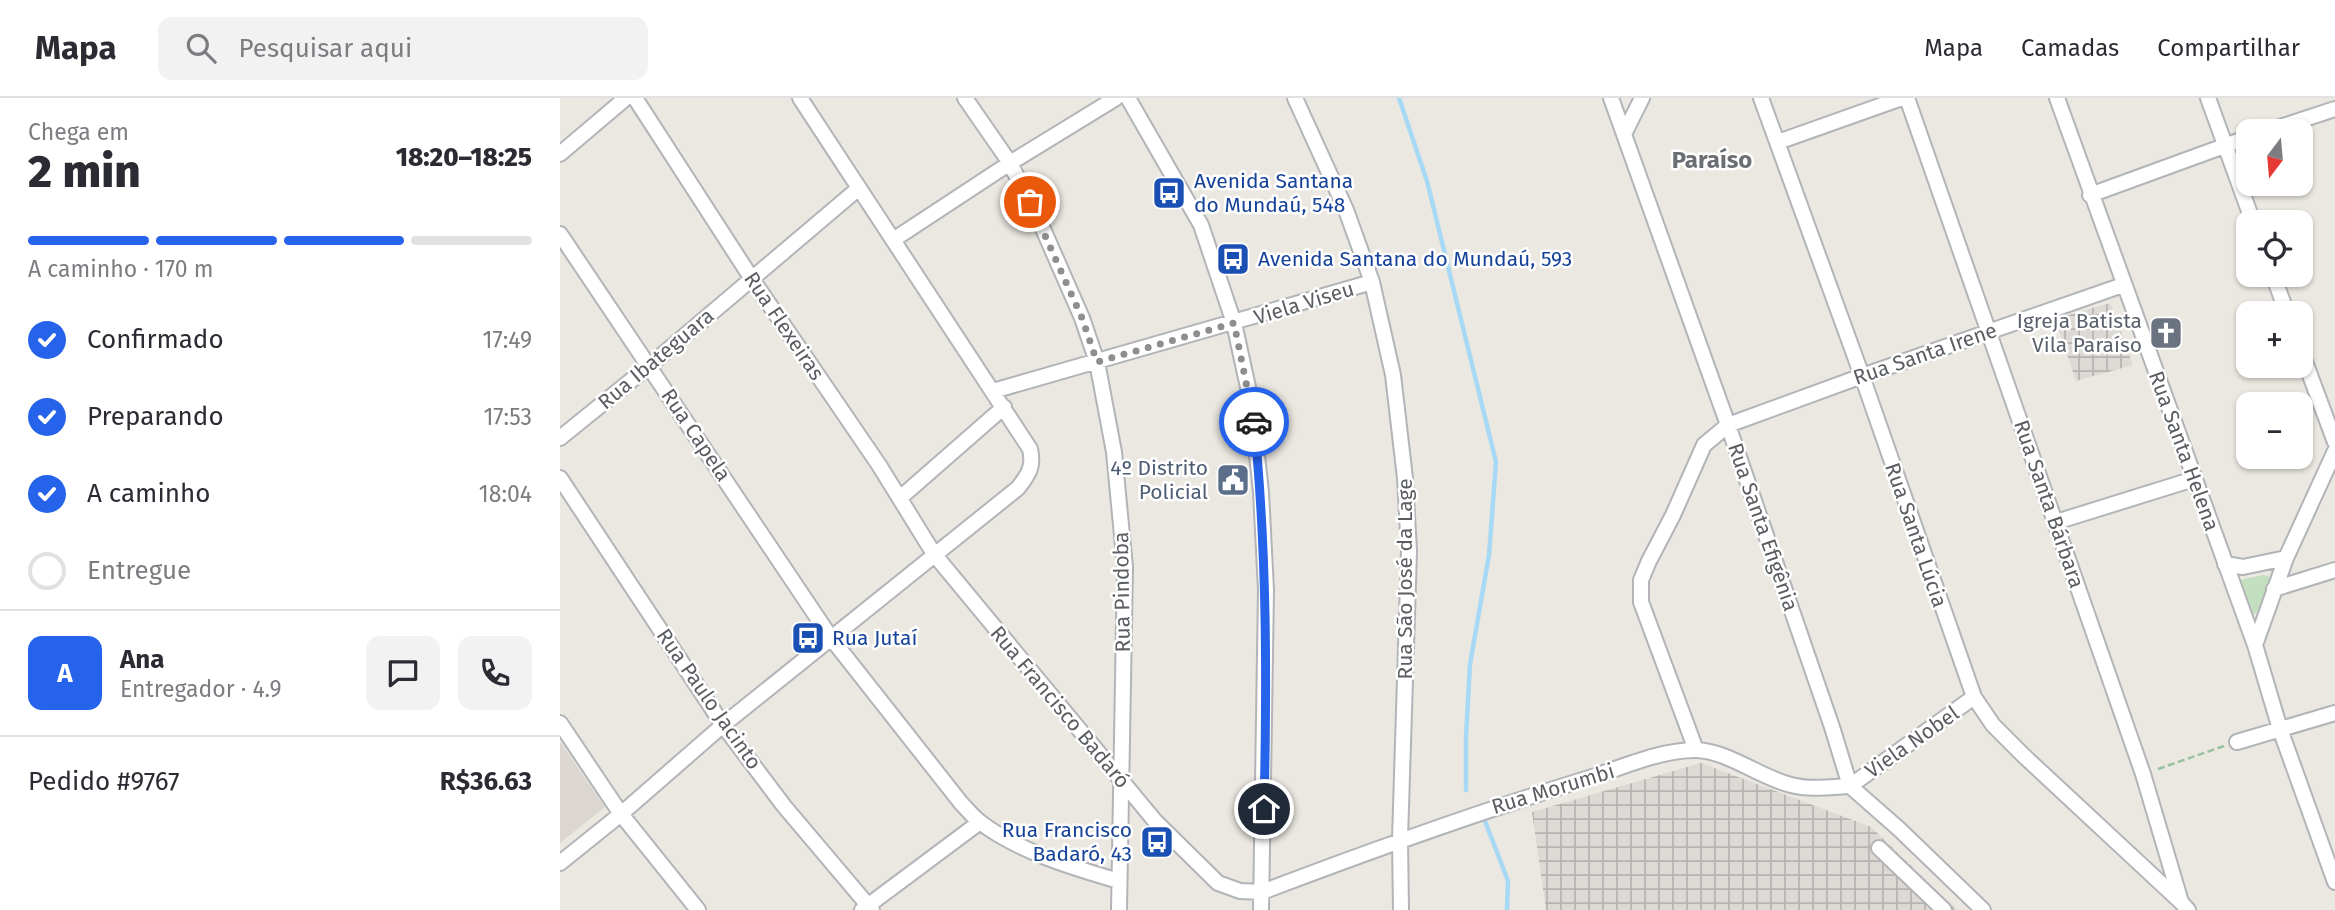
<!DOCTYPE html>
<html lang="pt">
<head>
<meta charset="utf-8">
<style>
	body { margin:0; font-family:"Fira Sans",sans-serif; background:#f2f2f3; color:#2b2b33; height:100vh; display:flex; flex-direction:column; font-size:26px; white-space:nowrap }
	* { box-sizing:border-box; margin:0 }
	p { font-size:23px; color:#7c7c81 }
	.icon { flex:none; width:38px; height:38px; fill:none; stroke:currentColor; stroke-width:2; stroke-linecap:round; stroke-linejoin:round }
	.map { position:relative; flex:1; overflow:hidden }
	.drawer { display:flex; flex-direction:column; background:#fff; width:560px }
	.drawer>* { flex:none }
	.needle { width:46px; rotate:196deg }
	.tools { position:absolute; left:1676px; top:21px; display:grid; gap:14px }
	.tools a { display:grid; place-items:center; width:77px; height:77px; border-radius:14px; background:#fff; box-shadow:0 2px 5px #0004; font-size:35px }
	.pin { position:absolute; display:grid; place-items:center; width:60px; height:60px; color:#fff; margin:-30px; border:4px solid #fff; border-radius:50%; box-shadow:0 2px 7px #0007 }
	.courier { position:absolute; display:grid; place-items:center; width:70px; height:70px; margin:-35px; border:5px solid #2563eb; border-radius:50%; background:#fff; color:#222; box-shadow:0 2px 9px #0007 }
	.head em { font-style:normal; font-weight:800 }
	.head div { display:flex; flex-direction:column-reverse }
	.head { display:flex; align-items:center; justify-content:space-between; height:119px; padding:0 28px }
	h1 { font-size:46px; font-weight:800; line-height:52px }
	.bar { display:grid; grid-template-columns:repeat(4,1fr); gap:10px 7px; align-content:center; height:84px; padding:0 28px }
	.bar i { height:9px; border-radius:5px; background:#e1e1e2 }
	.bar .current { background:#2563eb }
	.bar p { grid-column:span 4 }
	.line { display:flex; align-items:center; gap:18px; padding:0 28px; border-top:2px solid #e1e1e2 }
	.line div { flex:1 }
	.round { display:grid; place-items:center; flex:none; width:74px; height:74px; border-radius:14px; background:#f2f2f3 }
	ol { padding:0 28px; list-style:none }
	li { display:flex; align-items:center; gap:21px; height:77px }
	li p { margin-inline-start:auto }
	li .icon { padding:7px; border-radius:50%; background:#2563eb; color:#fff; stroke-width:4 }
	li:last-child { color:#7c7c81 }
	li i { width:38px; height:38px; border:4px solid #e1e1e2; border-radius:50% }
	header { display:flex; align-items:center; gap:42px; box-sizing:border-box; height:98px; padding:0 35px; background:#fff; border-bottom:2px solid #e1e1e2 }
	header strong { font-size:33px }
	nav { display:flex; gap:38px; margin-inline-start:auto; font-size:24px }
	.search { width:490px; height:63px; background:#f2f2f3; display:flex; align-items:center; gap:18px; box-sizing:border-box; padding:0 24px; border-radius:14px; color:#7c7c81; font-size:26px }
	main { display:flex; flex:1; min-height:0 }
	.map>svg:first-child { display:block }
	.industrial { fill:url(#industrial-grid) }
	.education { fill:#dbd7d0 }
	.park { fill:#c2e0c0 }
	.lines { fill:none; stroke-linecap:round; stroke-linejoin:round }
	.stream { stroke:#a7d9f5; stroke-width:4.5 }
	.minor-casing { stroke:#b2b4b8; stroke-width:18 }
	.path { stroke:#9ac1a2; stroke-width:2.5; stroke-dasharray:7 3.5; stroke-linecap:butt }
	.minor { stroke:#fff; stroke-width:14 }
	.done { stroke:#8d8e8e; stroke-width:7; stroke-dasharray:0 12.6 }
	.route { stroke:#2563eb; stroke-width:9 }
	.labels { text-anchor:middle; stroke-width:5; stroke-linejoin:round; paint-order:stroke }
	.transit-label { font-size:21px; fill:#164399; stroke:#fff; text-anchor:start }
	.street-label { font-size:21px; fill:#5a5d61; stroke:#fff }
	.worship-label { font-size:21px; fill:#5b616d; stroke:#fff; text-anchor:end }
	.service-label { font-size:21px; fill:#4e5e75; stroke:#fff; text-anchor:end }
	.quarter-label { font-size:24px; font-weight:bold; fill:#6b6f73; stroke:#fff }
</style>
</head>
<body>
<header>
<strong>Mapa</strong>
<div class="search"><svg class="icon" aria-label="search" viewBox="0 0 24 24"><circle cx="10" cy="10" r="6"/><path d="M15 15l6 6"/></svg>Pesquisar aqui</div>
<nav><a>Mapa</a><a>Camadas</a><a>Compartilhar</a></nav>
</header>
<main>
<section class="drawer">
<div class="head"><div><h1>2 min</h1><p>Chega em</p></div><em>18:20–18:25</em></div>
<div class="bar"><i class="current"></i><i class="current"></i><i class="current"></i><i></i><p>A caminho · 170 m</p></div>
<ol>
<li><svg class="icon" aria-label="check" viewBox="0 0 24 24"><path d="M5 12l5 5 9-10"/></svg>Confirmado<p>17:49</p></li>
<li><svg class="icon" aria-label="check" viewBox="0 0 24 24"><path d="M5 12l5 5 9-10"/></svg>Preparando<p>17:53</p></li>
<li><svg class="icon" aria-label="check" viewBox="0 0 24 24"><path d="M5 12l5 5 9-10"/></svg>A caminho<p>18:04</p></li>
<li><i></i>Entregue</li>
</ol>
<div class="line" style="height:126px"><b class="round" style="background:#2563eb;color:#fff">A</b><div><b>Ana</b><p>Entregador · 4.9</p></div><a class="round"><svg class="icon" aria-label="chat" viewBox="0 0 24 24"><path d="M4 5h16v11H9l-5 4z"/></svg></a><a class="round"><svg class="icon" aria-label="phone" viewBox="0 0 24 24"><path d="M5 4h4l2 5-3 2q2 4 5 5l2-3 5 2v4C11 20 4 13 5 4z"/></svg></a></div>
<div class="line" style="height:91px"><div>Pedido #9767</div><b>R$36.63</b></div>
</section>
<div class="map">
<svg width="1775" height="812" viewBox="0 0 1775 812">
	<defs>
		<pattern id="industrial-grid" width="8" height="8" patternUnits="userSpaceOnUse" patternTransform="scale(1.75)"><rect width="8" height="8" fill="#dddad6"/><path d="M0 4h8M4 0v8" fill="none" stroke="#b6b4b1"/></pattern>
	</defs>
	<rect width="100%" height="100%" fill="#ebe8e1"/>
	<path class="industrial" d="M1550,205L1573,267L1516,283L1495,221Z
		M1141,665L1311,729L1397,812H986L972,714Z"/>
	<path class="education" d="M0,644L45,709L0,745Z"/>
	<path class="park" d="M1703,477L1714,480L1706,504L1691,520L1675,483Z"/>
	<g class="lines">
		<path class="stream" d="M839,0L867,83L936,364L929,457L910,566L906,639V692
			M925,723L948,783L947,812"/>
		<defs>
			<path id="minor" d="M75,0L192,181L319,367L374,456L595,723L658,785L680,793L702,794C810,753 918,714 1029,680C1060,670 1103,651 1137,652C1170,654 1199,679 1231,687C1250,692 1270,689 1290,688
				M405,0L450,65L480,124L522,220L537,264L554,354L565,469L559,812
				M568,0L641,127L674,225L691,303L701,394L706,492L701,812
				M735,0L786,112L812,184L833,277L845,380L849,453L840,741L841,812
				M1051,0L1168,327L1272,629L1290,688L1339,731L1423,812
				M1201,0L1302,278L1414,599L1433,627L1464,658L1621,804
				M1347,0L1583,676L1621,804L1628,812
				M1497,0L1695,547L1720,631L1775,784
				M1648,0L1693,124
				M1708,33L1775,11
				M1065,34L1082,0
				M1218,44L1342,0
				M0,56L66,0
				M1530,97L1689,39
				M0,136L271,540L401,705C407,711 413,719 420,724C457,753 514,770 559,783
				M333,142L450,65L556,0
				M1713,177L1727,215
				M1741,253L1775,344
				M433,293L812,184
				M0,340L89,268L299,90
				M0,380L163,627L224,708L312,812
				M340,400L444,309
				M1496,424L1634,381
				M1665,466L1683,469L1726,460
				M1714,491L1775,472
				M1695,547L1726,460L1775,353
				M0,625L61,716L138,812
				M1677,644L1775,615
				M1136,652L1081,504V482L1089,463L1113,417L1144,347L1168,327L1302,278L1563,187
				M1290,688L1414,599
				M1319,750L1384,812
				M0,765L61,716L163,627L458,390C469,376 474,368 470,351L240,0
				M302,812L420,724"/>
		</defs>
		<use href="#minor" class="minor-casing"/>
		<path class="path" d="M1598,671L1664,648"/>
		<use href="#minor" class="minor"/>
	</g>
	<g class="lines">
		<path class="done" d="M470,104L522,220L537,264L674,225L694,324"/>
		<path class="route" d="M694,324C707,453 707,581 704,711"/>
	</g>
	<defs>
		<symbol id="bus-square" viewBox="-11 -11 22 22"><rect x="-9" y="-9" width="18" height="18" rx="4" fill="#1a4fb4" stroke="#fff"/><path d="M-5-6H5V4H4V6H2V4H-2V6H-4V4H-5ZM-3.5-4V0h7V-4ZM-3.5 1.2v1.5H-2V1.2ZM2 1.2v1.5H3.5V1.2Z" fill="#fff"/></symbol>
		<symbol id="church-square" viewBox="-11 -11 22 22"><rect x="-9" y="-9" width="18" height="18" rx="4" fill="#6b7280" stroke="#fff"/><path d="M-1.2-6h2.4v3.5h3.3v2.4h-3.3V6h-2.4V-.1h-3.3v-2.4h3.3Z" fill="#fff"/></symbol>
		<symbol id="civic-square" viewBox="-11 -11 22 22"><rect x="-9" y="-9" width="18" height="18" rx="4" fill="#5c6f8a" stroke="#fff"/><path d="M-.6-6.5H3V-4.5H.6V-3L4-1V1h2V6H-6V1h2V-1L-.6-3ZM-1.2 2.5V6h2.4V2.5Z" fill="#fff"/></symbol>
	</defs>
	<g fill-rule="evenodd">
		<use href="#bus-square" x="590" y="76" width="38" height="38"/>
		<use href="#bus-square" x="654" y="142" width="38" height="38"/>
		<use href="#church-square" x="1587" y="216" width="38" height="38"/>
		<use href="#civic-square" x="654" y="363" width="38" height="38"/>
		<use href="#bus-square" x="229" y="521" width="38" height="38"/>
		<use href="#bus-square" x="578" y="725" width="38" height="38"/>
	</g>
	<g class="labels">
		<g class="transit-label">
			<text x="634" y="90">Avenida Santana<tspan x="634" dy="24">do Mundaú, 548</tspan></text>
			<text x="698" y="168">Avenida Santana do Mundaú, 593</text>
			<text x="272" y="547">Rua Jutaí</text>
			<text x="572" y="739" text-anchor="end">Rua Francisco<tspan x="572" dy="24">Badaró, 43</tspan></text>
		</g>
		<g class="street-label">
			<text transform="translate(744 205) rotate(-17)" y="7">Viela Viseu</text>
			<text transform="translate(224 228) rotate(56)" y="7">Rua Flexeiras</text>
			<text transform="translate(1365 256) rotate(-19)" y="7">Rua Santa Irene</text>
			<text transform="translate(96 261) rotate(-40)" y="7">Rua Ibateguara</text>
			<text transform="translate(136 337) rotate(56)" y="7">Rua Capela</text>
			<text transform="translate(1624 353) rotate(70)" y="7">Rua Santa Helena</text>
			<text transform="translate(1489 406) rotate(71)" y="7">Rua Santa Bárbara</text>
			<text transform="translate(1203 429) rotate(71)" y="7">Rua Santa Efigênia</text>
			<text transform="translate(1356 437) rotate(71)" y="7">Rua Santa Lúcia</text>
			<text transform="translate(845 481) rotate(-90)" y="7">Rua São José da Lage</text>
			<text transform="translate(562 494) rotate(-91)" y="7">Rua Pindoba</text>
			<text transform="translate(149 601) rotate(55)" y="7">Rua Paulo Jacinto</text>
			<text transform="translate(500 609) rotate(50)" y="7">Rua Francisco Badaró</text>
			<text transform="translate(1352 644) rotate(-35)" y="7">Viela Nobel</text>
			<text transform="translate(993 691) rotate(-17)" y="7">Rua Morumbi</text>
		</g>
		<g class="worship-label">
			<text x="1582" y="230">Igreja Batista<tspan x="1582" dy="24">Vila Paraíso</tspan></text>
		</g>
		<g class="service-label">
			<text x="648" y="377">4º Distrito<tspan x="648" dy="24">Policial</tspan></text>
		</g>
		<g class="quarter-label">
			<text x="1152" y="70">Paraíso</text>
		</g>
	</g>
</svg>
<div class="tools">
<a><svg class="needle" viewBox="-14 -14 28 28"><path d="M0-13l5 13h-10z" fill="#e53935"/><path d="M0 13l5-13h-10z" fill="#7c7c81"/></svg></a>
<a><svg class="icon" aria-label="locate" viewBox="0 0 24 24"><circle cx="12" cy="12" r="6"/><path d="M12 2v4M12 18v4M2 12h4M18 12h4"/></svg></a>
<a>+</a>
<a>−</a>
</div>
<div class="pin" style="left:470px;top:104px;background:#ea580c"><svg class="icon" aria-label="bag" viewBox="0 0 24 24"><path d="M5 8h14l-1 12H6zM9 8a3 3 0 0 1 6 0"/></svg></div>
<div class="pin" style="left:704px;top:711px;background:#1f2937"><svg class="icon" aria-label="home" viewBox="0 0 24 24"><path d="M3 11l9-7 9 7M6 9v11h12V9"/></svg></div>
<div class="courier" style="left:694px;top:324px"><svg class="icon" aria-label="car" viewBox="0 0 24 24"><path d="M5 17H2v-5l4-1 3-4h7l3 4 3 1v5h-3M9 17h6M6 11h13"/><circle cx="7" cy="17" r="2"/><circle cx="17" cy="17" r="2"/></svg></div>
</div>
</main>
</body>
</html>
